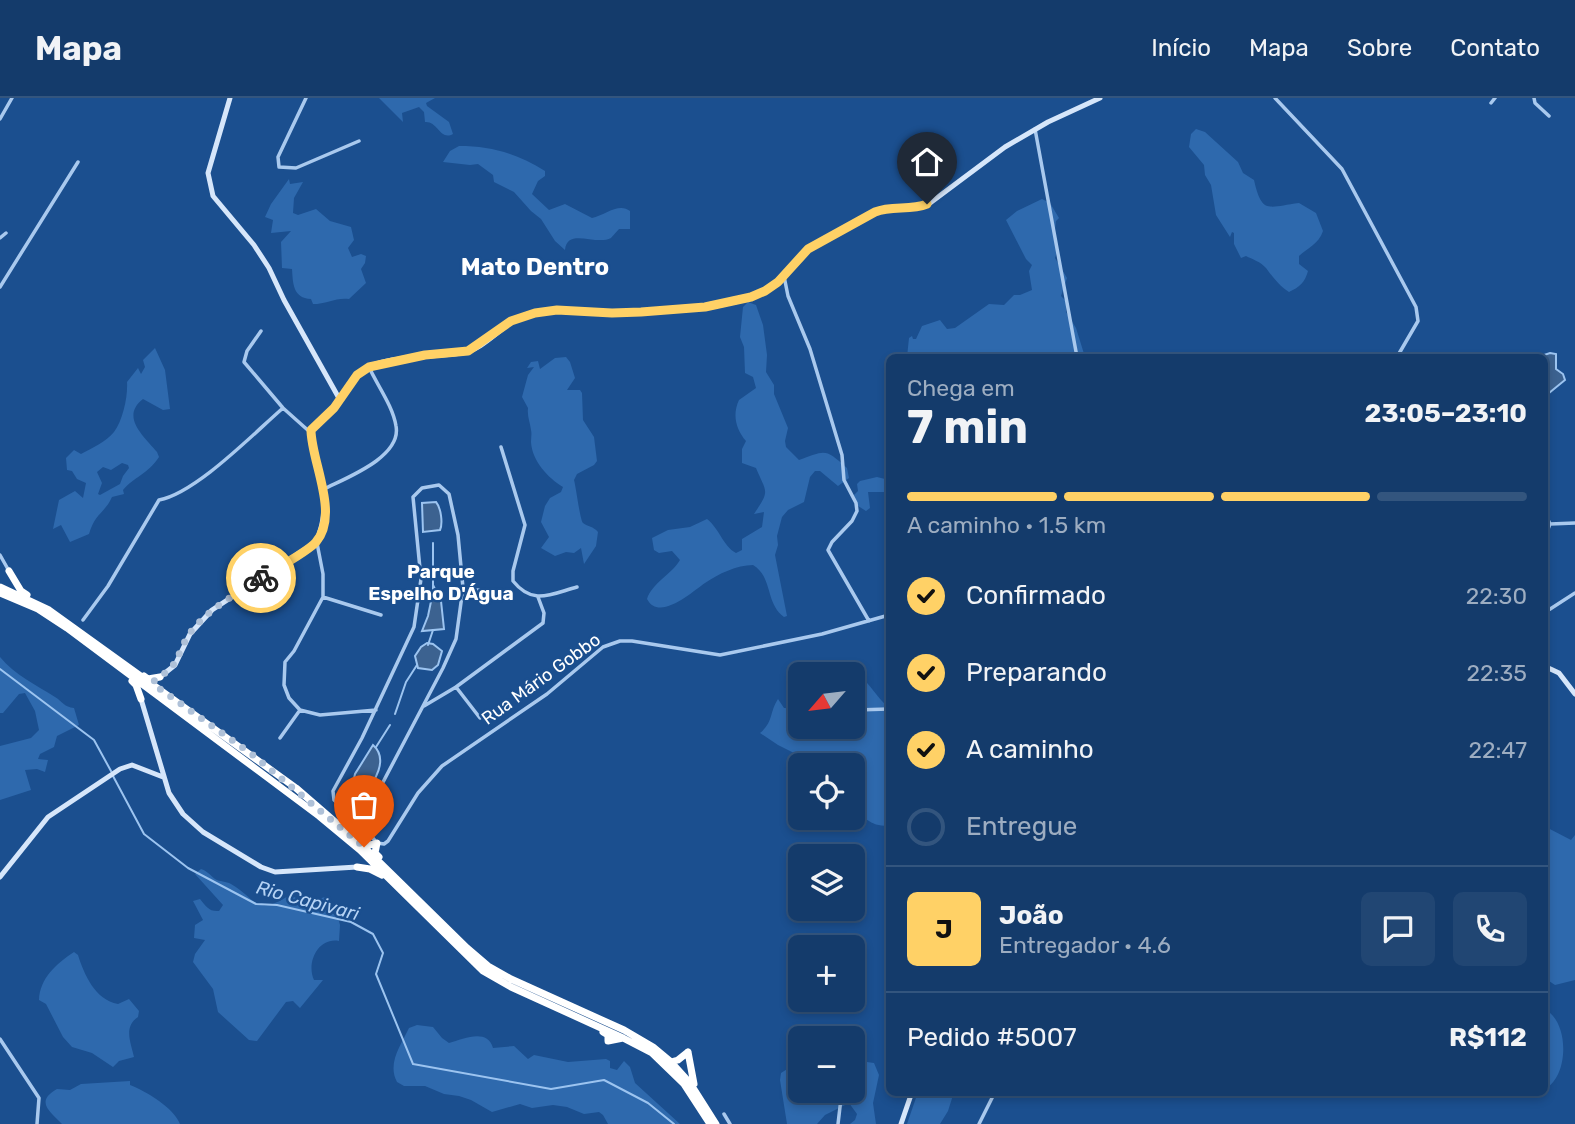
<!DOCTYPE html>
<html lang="pt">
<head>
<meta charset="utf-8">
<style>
	body { margin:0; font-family:Rubik,sans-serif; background:#214673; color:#f1f3f6; height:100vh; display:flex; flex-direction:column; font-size:26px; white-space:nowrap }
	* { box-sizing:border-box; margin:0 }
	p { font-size:23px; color:#9dadc1 }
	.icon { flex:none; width:38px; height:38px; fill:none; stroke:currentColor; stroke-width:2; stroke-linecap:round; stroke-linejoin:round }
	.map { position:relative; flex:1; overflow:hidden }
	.details { position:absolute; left:886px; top:256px; width:662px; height:742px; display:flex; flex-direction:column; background:#143b6b; border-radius:10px; box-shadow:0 4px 10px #0003,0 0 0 2px #33557e }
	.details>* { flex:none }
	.needle { width:46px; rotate:242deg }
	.tools { position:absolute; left:788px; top:564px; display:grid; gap:14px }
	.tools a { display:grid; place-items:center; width:77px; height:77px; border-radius:10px; background:#143b6b; box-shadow:0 4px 10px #0003,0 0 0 2px #33557e; font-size:35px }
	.pin { position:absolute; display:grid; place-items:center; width:60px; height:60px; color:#fff; margin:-72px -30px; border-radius:50% 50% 50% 0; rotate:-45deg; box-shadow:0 0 7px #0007 }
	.pin .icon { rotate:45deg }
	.courier { position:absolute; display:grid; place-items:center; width:70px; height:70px; margin:-35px; border:5px solid #ffd166; border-radius:50%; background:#fff; color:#222; box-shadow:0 2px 9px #0007 }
	.headline em { font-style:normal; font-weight:700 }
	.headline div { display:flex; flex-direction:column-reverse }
	.headline { display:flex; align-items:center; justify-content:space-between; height:119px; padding:0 21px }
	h1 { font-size:46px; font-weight:700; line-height:52px }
	.bar { display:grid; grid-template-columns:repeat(4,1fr); gap:10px 7px; align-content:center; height:84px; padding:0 21px }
	.bar i { height:9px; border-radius:5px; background:#33557e }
	.bar .active { background:#ffd166 }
	.bar p { grid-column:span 4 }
	.line { display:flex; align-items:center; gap:18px; padding:0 21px; border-top:2px solid #33557e }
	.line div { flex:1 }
	.round { display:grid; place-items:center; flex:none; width:74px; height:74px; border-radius:10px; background:#214673 }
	ol { padding:0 21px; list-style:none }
	li { display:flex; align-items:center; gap:21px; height:77px }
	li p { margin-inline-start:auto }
	li .icon { padding:7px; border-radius:50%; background:#ffd166; color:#111; stroke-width:4 }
	li:last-child { color:#9dadc1 }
	li i { width:38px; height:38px; border:4px solid #33557e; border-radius:50% }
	header { display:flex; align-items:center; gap:42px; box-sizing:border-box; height:98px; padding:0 35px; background:#143b6b; border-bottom:2px solid #33557e }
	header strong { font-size:33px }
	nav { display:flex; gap:38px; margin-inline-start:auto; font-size:24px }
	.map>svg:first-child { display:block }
	.green { fill:#2e69ad; fill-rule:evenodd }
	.water { fill:#3c6290; stroke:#9cc4f0; stroke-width:2 }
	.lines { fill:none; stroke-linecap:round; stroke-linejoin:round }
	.stream { stroke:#9cc4f0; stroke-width:2 }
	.street { stroke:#a9c9ee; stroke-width:3.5 }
	.secondary { stroke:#d6e6fa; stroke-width:5 }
	.highway { stroke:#fff; stroke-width:7 }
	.done { stroke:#afc1d8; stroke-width:7; stroke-dasharray:0 12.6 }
	.route { stroke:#ffd166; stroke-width:9 }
	.labels { text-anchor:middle; stroke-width:5; stroke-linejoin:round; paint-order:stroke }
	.street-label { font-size:18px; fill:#fff; stroke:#1b4f8f }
	.neighbourhood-label { font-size:19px; font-weight:bold; fill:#fff; stroke:#1b4f8f }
	.water-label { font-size:19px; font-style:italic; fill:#b5d3f5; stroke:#1b4f8f }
	.district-label { font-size:24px; font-weight:bold; fill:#fff; stroke:#1b4f8f }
</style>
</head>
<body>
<header>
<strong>Mapa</strong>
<nav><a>Início</a><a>Mapa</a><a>Sobre</a><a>Contato</a></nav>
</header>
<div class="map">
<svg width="1575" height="1026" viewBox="0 0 1575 1026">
	<rect width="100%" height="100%" fill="#1b4f8f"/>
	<path class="green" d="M379,0H435L426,5L427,8L449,24L453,36C440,43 438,23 425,24L424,14L419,9L402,15L403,24Z
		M1196,31L1205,34L1238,64L1243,75L1254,82C1262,117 1268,109 1299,105L1316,115L1323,133C1319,146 1306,151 1299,158V166L1308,173C1305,184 1300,189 1289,194C1279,188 1272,178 1266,170C1261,164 1252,161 1246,158L1241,160L1234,146V135L1232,134L1230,139L1216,117L1211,87L1205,77L1204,67L1189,49L1191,36Z
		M459,48C492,48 518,56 545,73V78L538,83L532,96L549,112L565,106L592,120C605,117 619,104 630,113V131H619C618,132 612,139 611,140C596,148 567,129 565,152L555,143L541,121L531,113L514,94L494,84L493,77L478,66L470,67L443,64L450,53Z
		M289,81L290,86L303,84L294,100L293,115L298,117L316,111L330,123L351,129L354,142L348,150L352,159L361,156L366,158L365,165L361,171L366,185L349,201C337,199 326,206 313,206L311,201C293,200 293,186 292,171L282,170L281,144L291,133L271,135L273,122L265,119L271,106Z
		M1042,101L1050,105L1059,120L1056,123L1054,140L1058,151L1055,160L1067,180L1061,198L1067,204L1066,214L1076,230L1085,259H907L909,240L912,238L913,241H916L922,228L940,222L947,231L955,230L989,206L1004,207L1014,197H1020L1032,192L1029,173L1032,167L1026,161L1006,122L1017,113Z
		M748,204L756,207L763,227L767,257L766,274L774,287V296L788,330L785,343L786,349L799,362C826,352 825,350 847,370L849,380L838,388L820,373H815L810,379L804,404L788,412L782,419L777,438L778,447L775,457L787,518L784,519C765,505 773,479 753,467C737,467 718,476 705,485C692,494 659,524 647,501C652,485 672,476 680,462L672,453L659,455L654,452L652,440L668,432L690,429L707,421C719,430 723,448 736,455L742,452V441L762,429L764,414L754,416C770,392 767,396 756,370L742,365V351L746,343C736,331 732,317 739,302L756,290L753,279L745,275L744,249L740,239L743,209Z
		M155,250L165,272L170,311L163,312L143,301C120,319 144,338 157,354L159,359C148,376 134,379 123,392L124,396L112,399C105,415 95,415 89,436L70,444L61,427L53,431L59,402L75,393L83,400L86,385L77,381L72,373L67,372L66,360L74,352L81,356C92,350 106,344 114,334C123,322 128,298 127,284L138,270L141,276L145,269L143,262ZM122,365L128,367L129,370L123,378L120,386L100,397L98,396L102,385L97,374L103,369L111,372Z
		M566,259L570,264L575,280L567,292H580L582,295L583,322L594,339L597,363L594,367L577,376L574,382C576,389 580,422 583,425C588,429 593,428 598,434L596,448L584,466L581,450L574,455L566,454L555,458L541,450L549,439L541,424L545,408L550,400L561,394L563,389C548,380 532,363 531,344C531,340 532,336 531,332C530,324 527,318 528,310L522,299L528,277L534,269L527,270L531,264L538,263L540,271L555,260Z
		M877,379L889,382V394H868L870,410L866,413L855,406L854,397L858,393L857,386L860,383Z
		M0,559C15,577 36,587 55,599C63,604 64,609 74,610L79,627L57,638L54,649L40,656L38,661L48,662L45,674L37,671L25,672L31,692L0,702V648L31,640L39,632L35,613L25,595L19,596L3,615H0Z
		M840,569C864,572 872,595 889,610V728C853,729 852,693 852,667H818L778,647L760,635C774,623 769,615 778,601L784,610L800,611V628H852L856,608L862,606L866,594L852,582V576H845Z
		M1544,728L1571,742L1575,737V882L1555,887L1549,883L1544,887Z
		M201,771C207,773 210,777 215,781C220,784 226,783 231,786C258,802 255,819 290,797C308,806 306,804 325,799L328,811L338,820L340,827L339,843C318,839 306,865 314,882H323L300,910L293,903L286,904L257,943L249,942L218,914L213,891L193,864L195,856L205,842L194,840L195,827L203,822L193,803L200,801C206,808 209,814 219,813L223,807L195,776Z
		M74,854L78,857C84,876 95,902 118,906L129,901L139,913L138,919C123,929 131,945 134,959L119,963L113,969L92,955L72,949L63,939L46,906L39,902C40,880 56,866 74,854Z
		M1544,911C1569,922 1570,977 1545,991L1544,990Z
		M417,927L433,929L442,940L449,945C464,941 487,930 493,950L514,948L528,961L534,957L568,964L606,961L610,963V970L617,972L624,963L630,969L635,985L680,1026H608L603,1017L599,1014L584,1016L567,1009L553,1007L532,1010L520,1006L492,1014L471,1002L459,998L444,996L425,988H404L397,984C387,965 401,947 409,930Z
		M867,964L874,965L879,977L873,1005L876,1026H850L855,1022L857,1016L849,1005L825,1017L817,1026H787L780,982L781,975L792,968H800V992H823L830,996L838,992H852C852,980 856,970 867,964Z
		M130,983V987C146,993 174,1010 180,1026H62C51,1014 34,1004 57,991L70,992L81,986Z
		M918,994H954L948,1013L940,1026H907Z"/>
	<path class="water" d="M1550,255L1556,256V271L1563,276L1565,282L1549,295L1544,292V259H1538Z
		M436,404C441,410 443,425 440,432L423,434L422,405Z
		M434,489L441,503L444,531L422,533L428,518Z
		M427,545L433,546L442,553L438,567L432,572L418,570L415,558L421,549Z
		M373,647C389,661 375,684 363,697L351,693L355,676Z"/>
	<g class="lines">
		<path class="stream" d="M433,445V495
			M428,547L433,532
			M0,571L94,642L111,673
			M395,616L406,584L417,567
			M376,649L390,627
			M113,678L144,736L188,770L256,806L277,807L351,824L373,836L383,855L376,876L413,966L551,991L604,982L648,1005L674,1026"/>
		<path class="street" d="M306,0L278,59L279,69L296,70L359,43
			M1275,0L1342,71L1416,209L1418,223L1397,259
			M1534,0L1535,5L1549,18
			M1491,5L1495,0
			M0,21L12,0
			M1035,31L1077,259
			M0,140L6,135
			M784,178L788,198L810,251L842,357L844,382L856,405L857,413L852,423L832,444L828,452L869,523
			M0,189L78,64
			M261,233L247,253L244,264L283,310L311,335
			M501,349L525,427L513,473V483C533,508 551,496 577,489
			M324,391C346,380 402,359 396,328C393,308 377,287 369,269
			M1544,413L1550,426L1544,442
			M1550,426L1575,425
			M317,445L323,476V499L294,553L285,564L284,587L289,600L300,612L320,617L376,612
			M0,457L9,473
			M463,490L499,495
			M323,499L381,517
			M1544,515L1575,495
			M83,522L108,488L159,402C196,395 253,336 283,310
			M456,589L480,620
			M424,608L456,589L543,525L544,515L538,499
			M856,612L889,611
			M280,640L300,612
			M361,726L443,570L456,541L463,490L458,437L449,396L439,387L422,390L413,399L421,481L414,529L362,640L333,693L334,702L361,726L377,745L384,746L388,743L418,695L442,668L547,596L603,549L620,543H632L720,557L822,536L889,517
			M0,941L39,1000L37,1026
			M724,1016L730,1026
			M838,1026L842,992
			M979,1026L995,994"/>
		<path class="secondary" d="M230,0L208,75L213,98L254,147L269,170L284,202L340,302
			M1544,568L1559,575L1575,596
			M160,579L175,567L190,536L212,512L316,444C336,399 312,375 311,332C317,323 327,317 334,310C344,299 349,285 359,275C378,257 438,259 462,255C490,250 505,219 536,214C561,210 585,215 610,215C648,216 719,211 753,199C780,188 791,163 813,148L879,112L918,109L930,105L1005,49L1048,24L1100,0
			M141,601L169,695L183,716L203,734L261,769L275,774L357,769
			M0,779L48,719L120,671L132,667L163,679
			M901,1026L912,994"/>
		<path class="highway" d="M9,473L21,493L27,497
			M0,489L49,512L296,690L364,749L467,850L488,868L511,881L624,932L653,949L671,964L690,985L716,1026
			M0,495L38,511L67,530L319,718L360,752L483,873L511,889L623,940L652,955L684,986L710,1026
			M144,578L148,581L160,579
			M132,583L136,587L141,601
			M363,744L370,747L377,745L375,755L379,759
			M357,769L370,771L382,777
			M603,934L608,937V943L623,940
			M688,954L694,986
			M671,964L678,962L688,954"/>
	</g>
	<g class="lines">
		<path class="done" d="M261,480C236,496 208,511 190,535C174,559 183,564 154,583L153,586L253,657L364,749"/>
		<path class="route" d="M261,480C272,473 309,453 316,444C340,416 311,363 311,332L334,310L357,277L369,269L425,257L468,253L511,223L535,215L557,212L612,215L641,214L705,209L751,199L765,193L778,184L808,151L875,114C892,107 910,113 927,106"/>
	</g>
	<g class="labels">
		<g class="street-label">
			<text transform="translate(541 581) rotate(-36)" y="6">Rua Mário Gobbo</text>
		</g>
		<g class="neighbourhood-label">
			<text x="441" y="480">Parque<tspan x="441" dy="22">Espelho D'Água</tspan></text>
		</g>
		<g class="water-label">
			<text transform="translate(308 802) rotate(15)" y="7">Rio Capivari</text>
		</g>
		<g class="district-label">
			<text x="535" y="177">Mato Dentro</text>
		</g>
	</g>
</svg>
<div class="tools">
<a><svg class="needle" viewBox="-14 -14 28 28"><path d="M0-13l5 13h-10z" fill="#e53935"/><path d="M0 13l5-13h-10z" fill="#9dadc1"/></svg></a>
<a><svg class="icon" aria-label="locate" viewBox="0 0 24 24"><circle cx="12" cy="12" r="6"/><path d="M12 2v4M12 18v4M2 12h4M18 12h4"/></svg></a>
<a><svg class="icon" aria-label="layers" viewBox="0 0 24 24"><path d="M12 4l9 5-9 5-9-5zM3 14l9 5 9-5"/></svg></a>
<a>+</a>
<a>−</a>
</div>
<div class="pin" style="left:364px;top:749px;background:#ea580c"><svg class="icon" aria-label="bag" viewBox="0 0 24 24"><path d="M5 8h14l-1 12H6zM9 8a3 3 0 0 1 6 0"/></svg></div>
<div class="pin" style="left:927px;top:106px;background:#1f2937"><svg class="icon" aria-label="home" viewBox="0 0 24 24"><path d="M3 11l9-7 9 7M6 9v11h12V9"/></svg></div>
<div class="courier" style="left:261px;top:480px"><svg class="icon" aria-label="bike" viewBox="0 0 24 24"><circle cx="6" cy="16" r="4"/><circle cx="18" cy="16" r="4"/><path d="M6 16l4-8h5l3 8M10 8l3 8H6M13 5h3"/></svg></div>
<section class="details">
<div class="headline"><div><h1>7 min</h1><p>Chega em</p></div><em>23:05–23:10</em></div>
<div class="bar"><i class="active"></i><i class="active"></i><i class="active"></i><i></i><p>A caminho · 1.5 km</p></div>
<ol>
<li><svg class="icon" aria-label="check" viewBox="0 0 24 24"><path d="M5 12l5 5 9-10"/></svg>Confirmado<p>22:30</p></li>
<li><svg class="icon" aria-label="check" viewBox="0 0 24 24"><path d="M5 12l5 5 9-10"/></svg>Preparando<p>22:35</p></li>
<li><svg class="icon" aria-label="check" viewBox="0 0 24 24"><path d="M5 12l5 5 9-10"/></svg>A caminho<p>22:47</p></li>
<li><i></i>Entregue</li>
</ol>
<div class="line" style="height:126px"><b class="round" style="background:#ffd166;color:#111">J</b><div><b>João</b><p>Entregador · 4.6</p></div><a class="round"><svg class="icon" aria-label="chat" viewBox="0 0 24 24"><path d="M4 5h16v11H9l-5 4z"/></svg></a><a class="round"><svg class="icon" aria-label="phone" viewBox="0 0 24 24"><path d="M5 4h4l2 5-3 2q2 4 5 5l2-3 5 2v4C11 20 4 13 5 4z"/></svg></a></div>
<div class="line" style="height:91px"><div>Pedido #5007</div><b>R$112</b></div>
</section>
</div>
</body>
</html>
